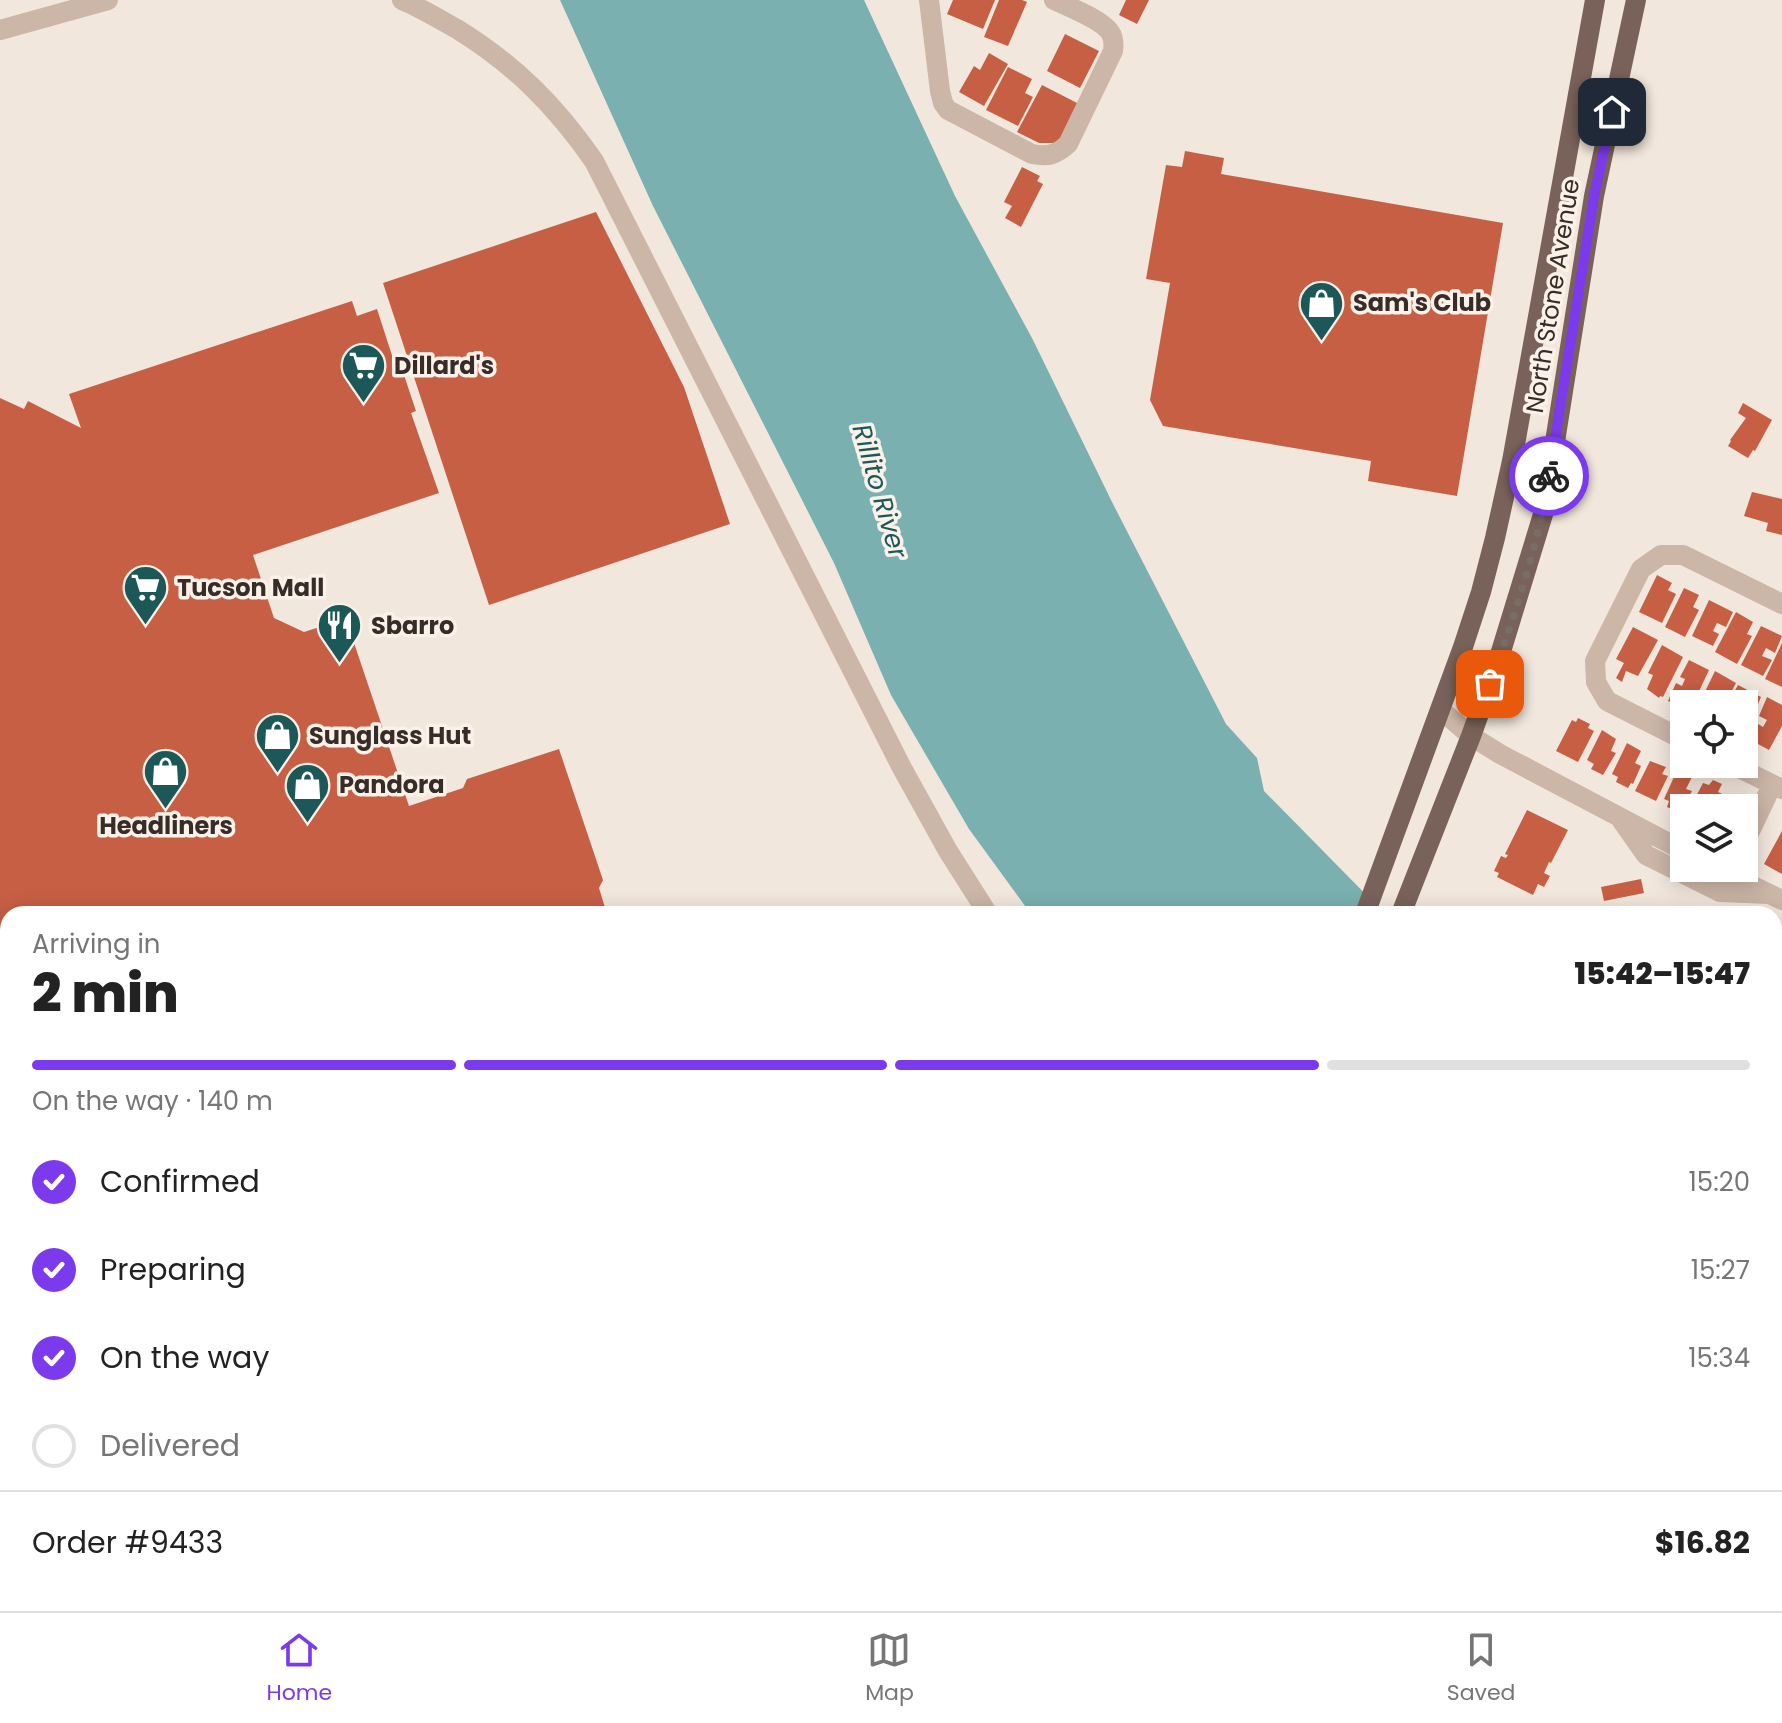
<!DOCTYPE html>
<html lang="en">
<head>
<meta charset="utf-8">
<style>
	body { margin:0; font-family:Poppins,sans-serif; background:#f2f2f2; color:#222; height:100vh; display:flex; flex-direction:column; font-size:30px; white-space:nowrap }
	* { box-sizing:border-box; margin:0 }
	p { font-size:26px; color:#767676 }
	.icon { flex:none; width:44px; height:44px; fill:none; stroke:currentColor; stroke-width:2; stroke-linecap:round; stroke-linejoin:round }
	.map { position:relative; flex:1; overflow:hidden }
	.details { position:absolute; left:0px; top:906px; width:1782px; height:706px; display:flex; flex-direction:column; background:#fff; border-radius:24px 24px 0 0; box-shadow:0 4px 20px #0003 }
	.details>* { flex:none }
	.tools { position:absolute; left:1670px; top:690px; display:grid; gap:16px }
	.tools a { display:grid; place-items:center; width:88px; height:88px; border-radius:0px; background:#fff; box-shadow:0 4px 20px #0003; font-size:40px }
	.pin { position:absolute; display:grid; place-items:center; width:68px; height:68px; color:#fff; margin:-34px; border-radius:16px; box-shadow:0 4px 12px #0006 }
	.courier { position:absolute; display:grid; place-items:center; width:80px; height:80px; margin:-40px; border:6px solid #7c3aed; border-radius:50%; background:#fff; color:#222; box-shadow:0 2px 10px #0007 }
	.headline em { font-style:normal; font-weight:800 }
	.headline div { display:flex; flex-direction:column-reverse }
	.headline { display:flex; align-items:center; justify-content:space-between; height:136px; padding:0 32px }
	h1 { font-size:52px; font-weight:800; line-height:60px }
	.bar { display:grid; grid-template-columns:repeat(4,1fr); gap:12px 8px; align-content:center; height:96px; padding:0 32px }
	.bar i { height:10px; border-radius:6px; background:#e0e0e0 }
	.bar .active { background:#7c3aed }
	.bar p { grid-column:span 4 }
	.line { display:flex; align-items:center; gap:20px; padding:0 32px; border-top:2px solid #e0e0e0 }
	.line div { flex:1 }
	ol { padding:0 32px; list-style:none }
	li { display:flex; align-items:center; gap:24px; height:88px }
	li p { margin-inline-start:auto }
	li .icon { padding:8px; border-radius:50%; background:#7c3aed; color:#fff; stroke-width:4 }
	li:last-child { color:#767676 }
	li i { width:44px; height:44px; border:4px solid #e0e0e0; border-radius:50% }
	.tabs { display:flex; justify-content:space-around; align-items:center; height:112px; border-top:2px solid #e0e0e0; background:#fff; font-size:22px; color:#767676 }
	.tabs a { display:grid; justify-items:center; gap:4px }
	.tabs .active { color:#7c3aed }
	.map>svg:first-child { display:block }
	.water { fill:#7ab0b0 }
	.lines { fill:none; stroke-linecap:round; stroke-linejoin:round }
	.stream { stroke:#7ab0b0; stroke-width:5 }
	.building { fill:#c75f45 }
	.minor { stroke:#cbb6a7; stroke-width:20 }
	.major { stroke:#796259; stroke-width:20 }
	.done { stroke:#786d67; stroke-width:8; stroke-dasharray:0 14.4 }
	.route { stroke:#7c3aed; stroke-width:10 }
	.labels { text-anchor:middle; stroke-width:7; stroke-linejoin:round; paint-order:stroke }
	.street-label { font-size:24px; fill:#372c28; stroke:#faf1e8 }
	.poi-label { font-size:24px; font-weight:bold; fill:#372c28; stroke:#faf1e8; text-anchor:start }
	.water-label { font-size:26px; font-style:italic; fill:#1d5859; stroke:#faf1e8 }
</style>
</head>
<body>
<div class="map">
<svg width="1782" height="1611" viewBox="0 0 1782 1611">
	<rect width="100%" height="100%" fill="#f2e7dc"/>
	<path class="water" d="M560,0H864L955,196L1033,340L1112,502L1226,724L1257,758L1264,791L1385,914H1031L969,829L891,695L834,563L653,206Z
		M1774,1158L1782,1163V1444L1774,1440Z"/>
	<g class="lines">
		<path class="stream" d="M1774,933L1782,931"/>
	</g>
	<path class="building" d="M953,0H995L983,29L947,14Z
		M999,0H1022L1027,2L1008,46L984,37Z
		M1126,0H1149L1137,24L1119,15Z
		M1065,34L1099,51L1080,88L1047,71Z
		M989,53L1008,64L984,106L959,92L974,66L980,70Z
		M1008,67L1032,79L1025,93L1033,97L1018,126L986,110Z
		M1042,85L1079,104L1059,143H1039L1017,132Z
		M1185,151L1224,158L1221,174L1503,223L1457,496L1368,481L1371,461L1163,426L1150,400L1170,283L1146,279L1166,165L1182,167Z
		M1022,167L1040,176L1037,181L1043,184L1021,227L1005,218L1012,206L1004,202Z
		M596,212L684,387L730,524L489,605L383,283Z
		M352,301L357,316L377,309L398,374L403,372L416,411L411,413L439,493L253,555L274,618L304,632L338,621L344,640L352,637L409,806L463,788L467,779L559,749L603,880L599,888L607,914H8V948L0,944V398L24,409L28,401L81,428L69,394Z
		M1743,403L1772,420L1755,451L1753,450L1748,458L1728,446L1731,441L1730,440L1746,418L1738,413Z
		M1752,492L1782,499V535L1766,531L1768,523L1744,516Z
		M1657,575L1672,583L1668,590L1676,594L1662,623L1639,612Z
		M1684,588L1699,595L1693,607L1699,610L1685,637L1665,627Z
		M1709,600L1733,612L1726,627L1717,623L1713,631L1719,634L1713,646L1692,636Z
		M1736,612L1753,622L1747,634L1752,636L1737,664L1715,652Z
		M1761,626L1782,636L1775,653L1766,648L1762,656L1772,660L1763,676L1741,665Z
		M1633,627L1658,640L1638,676L1626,671L1622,682L1616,678L1624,663L1616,659Z
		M1782,643V687L1765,679Z
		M1662,645L1683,657L1663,697L1660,696L1659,698L1647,689L1653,675L1648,673Z
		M1689,660L1709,670L1693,704H1684V707H1682L1668,701L1676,683L1682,686L1685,679L1680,677Z
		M1715,671L1736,683L1725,704H1705L1706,702L1701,700Z
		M1738,685L1761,697L1751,721L1744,718V704H1734L1737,697L1732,696Z
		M1767,697L1782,705V726L1769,750L1747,738L1755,722L1763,727L1767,720L1759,716Z
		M1578,718L1590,724L1588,728L1594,731L1578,762L1556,751L1572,720L1576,722Z
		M1602,730L1616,739L1611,751L1616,753L1603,775L1591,769L1594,764L1587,760Z
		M1627,743L1641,751L1635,763L1641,766L1633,784L1631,783L1628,788L1616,782L1618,777L1612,774Z
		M1650,761L1666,767L1662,774L1668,776L1656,801L1635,791Z
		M1678,768L1692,777L1686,789L1692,791L1680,813L1667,807L1669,801L1664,799Z
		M1713,780L1722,784L1718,792L1729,797L1723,808H1690L1703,783L1709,785Z
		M1527,810L1568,830L1551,863L1549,862L1544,873L1550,876L1544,887L1538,884L1533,895L1497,877L1499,873L1494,871L1501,856L1506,858L1508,855L1505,854Z
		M1782,831V874L1764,864Z
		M1641,879L1644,893L1604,901L1601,887Z
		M8,1584V1604H39L36,1611H0V1601Z
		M172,1604H204L200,1611H168Z
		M928,1604H990L979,1611H933Z"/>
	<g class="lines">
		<path class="minor" d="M402,0C421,8 439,19 457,29C515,65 555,105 594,161L902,768L948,851L988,914
			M929,0L940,91L943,103L948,110L1032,154C1048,157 1056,155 1068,144L1113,51C1114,44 1114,38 1110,32C1101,19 1069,7 1054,0
			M0,30L108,0
			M1441,710L1471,736L1500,754L1684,851
			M1684,740L1607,701L1596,682L1595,661L1641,569L1661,555H1683L1782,604
			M1731,764L1782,789
			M1622,821L1646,855L1720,892L1769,894
			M1744,844L1772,785
			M1716,868L1782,900
			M1774,1078L1782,1082
			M0,1317L8,1321
			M0,1435L8,1419
			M595,1604L601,1611
			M1564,1604L1578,1611
			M1012,1611L1016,1604"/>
		<path class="major" d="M1365,914L1463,647L1481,592L1495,538L1512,461L1595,0
			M1401,914L1471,736L1499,658L1544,511L1594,196L1636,0
			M0,1410L8,1414
			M387,1604L401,1611
			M1079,1611L1083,1604
			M1136,1611L1139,1604"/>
	</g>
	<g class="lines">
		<path class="done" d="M1490,684C1514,617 1538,547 1549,476"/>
		<path class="route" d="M1549,476L1594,196L1612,112"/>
	</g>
	<defs>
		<symbol id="shop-pin" viewBox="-11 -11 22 30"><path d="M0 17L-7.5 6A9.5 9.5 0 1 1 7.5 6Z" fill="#1d5859" stroke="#faf1e8"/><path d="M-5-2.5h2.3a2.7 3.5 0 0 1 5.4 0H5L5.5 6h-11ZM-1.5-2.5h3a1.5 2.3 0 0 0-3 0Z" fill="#fff"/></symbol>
		<symbol id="supermarket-pin" viewBox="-11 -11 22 30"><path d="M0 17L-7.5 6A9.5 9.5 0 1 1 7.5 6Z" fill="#1d5859" stroke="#faf1e8"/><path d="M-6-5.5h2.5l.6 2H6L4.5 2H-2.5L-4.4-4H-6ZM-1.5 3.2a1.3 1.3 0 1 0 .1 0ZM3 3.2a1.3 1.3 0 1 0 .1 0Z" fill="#fff"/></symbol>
		<symbol id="restaurant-pin" viewBox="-11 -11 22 30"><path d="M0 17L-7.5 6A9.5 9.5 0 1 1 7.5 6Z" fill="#1d5859" stroke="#faf1e8"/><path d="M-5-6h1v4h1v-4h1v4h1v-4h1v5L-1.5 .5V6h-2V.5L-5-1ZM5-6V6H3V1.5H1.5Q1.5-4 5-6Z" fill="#fff"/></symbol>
	</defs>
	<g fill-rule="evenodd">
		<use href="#shop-pin" x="1296" y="278" width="51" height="69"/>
		<use href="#supermarket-pin" x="338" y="340" width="51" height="69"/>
		<use href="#supermarket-pin" x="120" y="562" width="51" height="69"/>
		<use href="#restaurant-pin" x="314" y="600" width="51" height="69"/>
		<use href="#shop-pin" x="252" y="710" width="51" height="69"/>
		<use href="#shop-pin" x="140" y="746" width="51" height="69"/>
		<use href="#shop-pin" x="282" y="760" width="51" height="69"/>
	</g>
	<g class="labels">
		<g class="street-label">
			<text transform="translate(1553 296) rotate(-81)" y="8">North Stone Avenue</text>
		</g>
		<g class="poi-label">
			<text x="1353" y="311">Sam's Club</text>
			<text x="394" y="374">Dillard's</text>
			<text x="177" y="596">Tucson Mall</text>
			<text x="371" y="634">Sbarro</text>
			<text x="309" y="744">Sunglass Hut</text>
			<text x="339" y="793">Pandora</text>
			<text x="166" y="834" text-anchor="middle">Headliners</text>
		</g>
		<g class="water-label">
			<text transform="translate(880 491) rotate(74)" y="9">Rillito River</text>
		</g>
	</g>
</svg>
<div class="tools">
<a><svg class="icon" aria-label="locate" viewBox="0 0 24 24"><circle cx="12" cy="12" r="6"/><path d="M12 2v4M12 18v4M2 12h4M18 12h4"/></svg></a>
<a><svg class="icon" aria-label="layers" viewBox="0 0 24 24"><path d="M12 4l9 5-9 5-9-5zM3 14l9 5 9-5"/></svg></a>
</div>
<div class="pin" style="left:1490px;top:684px;background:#ea580c"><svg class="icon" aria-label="bag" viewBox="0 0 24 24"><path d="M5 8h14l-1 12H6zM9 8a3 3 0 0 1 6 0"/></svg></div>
<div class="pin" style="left:1612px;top:112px;background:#1f2937"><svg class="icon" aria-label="home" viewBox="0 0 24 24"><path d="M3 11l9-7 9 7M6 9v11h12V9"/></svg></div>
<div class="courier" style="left:1549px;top:476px"><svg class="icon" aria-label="bike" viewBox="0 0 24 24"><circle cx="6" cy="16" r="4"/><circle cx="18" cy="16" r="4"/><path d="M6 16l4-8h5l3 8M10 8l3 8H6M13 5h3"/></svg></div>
<section class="details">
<div class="headline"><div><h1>2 min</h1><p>Arriving in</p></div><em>15:42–15:47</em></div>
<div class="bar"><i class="active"></i><i class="active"></i><i class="active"></i><i></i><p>On the way · 140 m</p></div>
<ol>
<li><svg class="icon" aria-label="check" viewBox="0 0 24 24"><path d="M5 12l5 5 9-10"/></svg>Confirmed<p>15:20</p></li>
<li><svg class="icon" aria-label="check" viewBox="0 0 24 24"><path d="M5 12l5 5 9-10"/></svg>Preparing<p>15:27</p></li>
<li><svg class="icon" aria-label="check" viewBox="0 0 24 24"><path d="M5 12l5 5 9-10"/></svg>On the way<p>15:34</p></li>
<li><i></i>Delivered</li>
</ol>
<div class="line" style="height:104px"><div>Order #9433</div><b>$16.82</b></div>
</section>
</div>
<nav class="tabs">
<a class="active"><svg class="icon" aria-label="home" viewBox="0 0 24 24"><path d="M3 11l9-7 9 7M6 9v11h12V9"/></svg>Home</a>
<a><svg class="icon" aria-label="map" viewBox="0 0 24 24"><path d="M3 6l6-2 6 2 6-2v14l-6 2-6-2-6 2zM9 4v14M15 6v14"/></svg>Map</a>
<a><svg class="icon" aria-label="saved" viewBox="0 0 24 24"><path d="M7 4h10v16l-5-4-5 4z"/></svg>Saved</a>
</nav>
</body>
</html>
